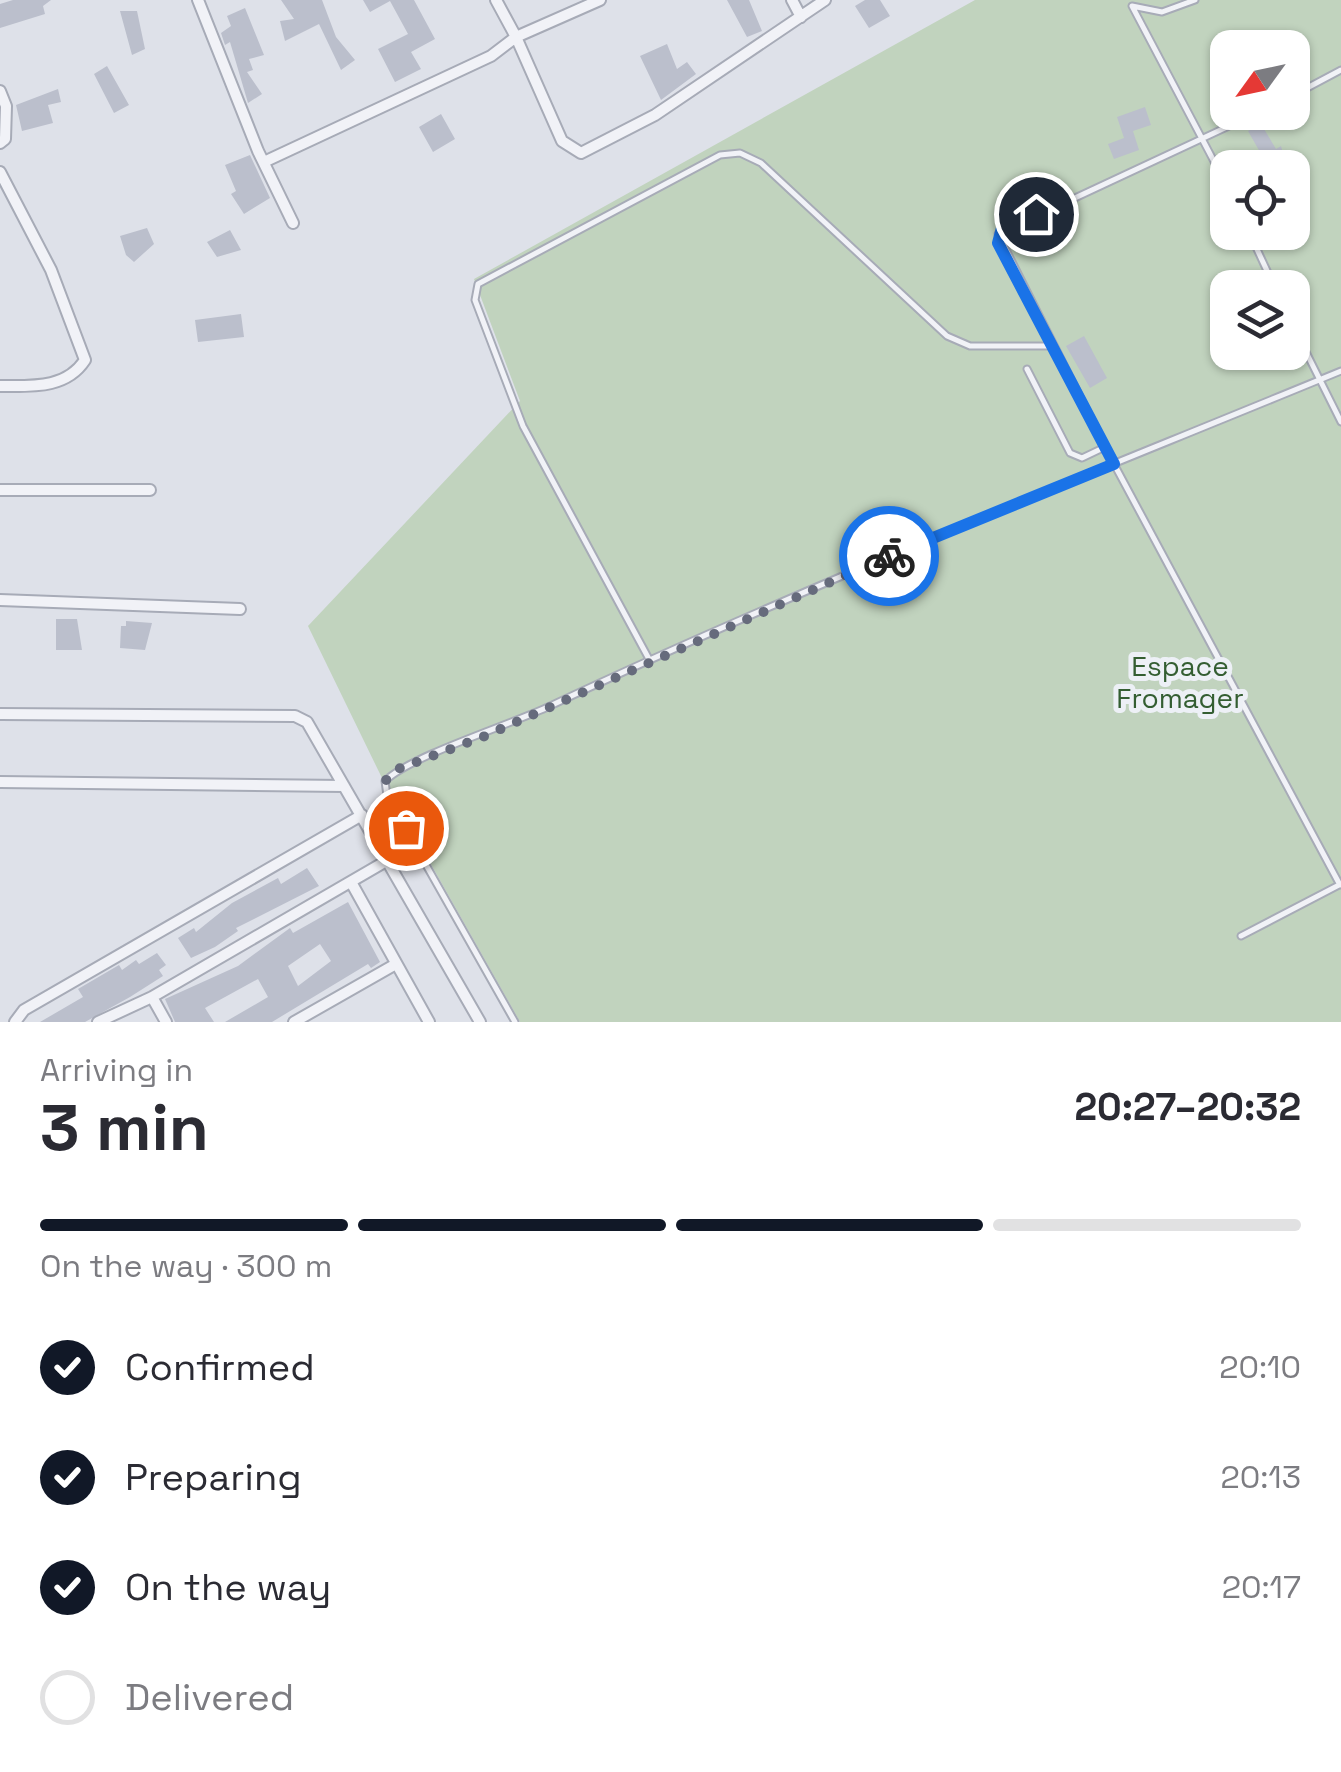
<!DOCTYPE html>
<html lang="en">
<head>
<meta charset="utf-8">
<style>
	body { margin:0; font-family:"Space Grotesk",sans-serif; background:#f7f7f7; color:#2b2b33; height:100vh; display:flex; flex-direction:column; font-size:38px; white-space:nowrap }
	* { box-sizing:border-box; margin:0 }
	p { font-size:32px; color:#7c7c81 }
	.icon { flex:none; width:55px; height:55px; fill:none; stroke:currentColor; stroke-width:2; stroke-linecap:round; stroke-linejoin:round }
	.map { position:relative; height:1022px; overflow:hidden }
	.side { display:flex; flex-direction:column; background:#fff; flex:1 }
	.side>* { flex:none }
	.needle { width:65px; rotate:237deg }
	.fabs { position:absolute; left:1210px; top:30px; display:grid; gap:20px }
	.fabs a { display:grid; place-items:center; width:100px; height:100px; border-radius:20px; background:#fff; box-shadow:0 2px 8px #0004; font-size:50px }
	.pin { position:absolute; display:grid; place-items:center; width:85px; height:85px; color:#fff; margin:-42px; border:5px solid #fff; border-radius:50%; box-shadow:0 2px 10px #0007 }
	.courier { position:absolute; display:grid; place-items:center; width:100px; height:100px; margin:-50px; border:8px solid #1a73e8; border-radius:50%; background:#fff; color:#222; box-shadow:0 2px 12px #0007 }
	.summary em { font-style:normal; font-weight:700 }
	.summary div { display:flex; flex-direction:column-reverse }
	.summary { display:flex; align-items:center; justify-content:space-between; height:170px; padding:0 40px }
	h1 { font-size:65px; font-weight:700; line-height:75px }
	.bar { display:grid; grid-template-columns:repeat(4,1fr); gap:15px 10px; align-content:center; height:120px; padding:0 40px }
	.bar i { height:12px; border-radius:8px; background:#e1e1e2 }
	.bar .active { background:#111827 }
	.bar p { grid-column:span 4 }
	ol { padding:0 40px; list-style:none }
	li { display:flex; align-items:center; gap:30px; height:110px }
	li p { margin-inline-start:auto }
	li .icon { padding:10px; border-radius:50%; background:#111827; color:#fff; stroke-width:4 }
	li:last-child { color:#7c7c81 }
	li i { width:55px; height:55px; border:5px solid #e1e1e2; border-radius:50% }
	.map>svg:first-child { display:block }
	.green { fill:#c1d3be; fill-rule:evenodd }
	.building { fill:#bbbfcc; fill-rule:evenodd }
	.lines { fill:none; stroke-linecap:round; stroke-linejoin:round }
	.service-casing { stroke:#a7abb7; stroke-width:9 }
	.minor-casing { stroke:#a7abb7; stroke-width:14 }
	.service { stroke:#f1f2f7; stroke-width:5 }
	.minor { stroke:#f1f2f7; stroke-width:10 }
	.done { stroke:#666b7c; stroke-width:10; stroke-dasharray:0 18 }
	.route { stroke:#1a73e8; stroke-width:12 }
	.labels { text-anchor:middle; stroke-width:10; stroke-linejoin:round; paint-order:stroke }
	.park-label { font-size:28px; fill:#345e32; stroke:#edf0f6 }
</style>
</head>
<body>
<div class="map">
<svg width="1341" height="1022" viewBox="0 0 1341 1022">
	<rect width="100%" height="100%" fill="#dee1e9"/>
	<path class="green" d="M975,0H1341V1022H520L381,776L308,626L520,401L474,279ZM1228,48H1292V112H1228ZM1228,168H1292V232H1228ZM1228,288H1292V352H1228Z"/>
	<path class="building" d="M13,0H51L43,6L45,14L0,28V4Z
		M281,0H322L336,37L355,60L341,70L319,24L285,41L280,21L294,19Z
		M363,0H414L435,39L411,52L421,69L395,82L378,49L408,34L390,1L370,12Z
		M727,0H749L762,31L747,37Z
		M865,0H880L890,16L869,28L855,6Z
		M245,8L264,55L249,59L253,70L247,72L262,94L248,103L230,42L225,45L221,33L231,26L227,16Z
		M120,11H137L145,49L132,55Z
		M667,44L677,69L687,62L696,74L661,100L640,56Z
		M107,66L129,105L114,113L94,74Z
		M58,89L61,102L48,105L53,123L22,131L16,105Z
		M1145,107L1151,125L1133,131L1139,150L1114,159L1108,144L1124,138L1117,117Z
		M441,114L455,139L433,152L419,127Z
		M1261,124L1276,149L1281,146L1287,168H1269L1248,131Z
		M250,155L270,198L244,214L231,194L236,191L225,165Z
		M147,228L154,244L134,262L126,255L120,236Z
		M230,230L241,250L217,257L207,242Z
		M241,314L244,337L198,342L195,320Z
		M1084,336L1107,378L1090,388L1066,346Z
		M56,619H77L82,650H56Z
		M126,621L152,623L145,650L120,648L121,626H126Z
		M307,868L319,886L236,928L238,931L215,947L191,958L178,938L194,928L196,932L232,903L278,878L281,884Z
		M348,902L380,962L371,968L368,964L272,1022H225L268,997L258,979L205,1008L214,1022H175L165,999L238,966L290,928L293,933ZM320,944L331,961L298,986L288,966Z
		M157,953L166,965L159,970L163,976L130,997L85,1022H40L83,997L78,989L119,965L122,970L136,960L139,964Z"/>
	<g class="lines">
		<defs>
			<path id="service" d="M1132,6L1228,188
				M1132,6L1162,12L1195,0
				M1292,96L1341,70
				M1259,112L998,234L1114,464L1340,885
				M1249,232L1275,288
				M1292,324L1341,422
				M1027,369L1070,453L1082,458L1105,447
				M649,659L523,426L475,300L478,284L720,155L740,153L761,163L947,336L970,346H1053
				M1241,936L1341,884
				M515,1022L387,796L385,781C412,755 510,725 550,706C809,584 1076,480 1341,371"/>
			<path id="minor" d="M198,0L258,151L293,223
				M600,0L516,37L562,141L581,153L655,115L825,0
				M792,0L801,17
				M0,91L6,106L5,139L0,143
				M266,161L491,56L516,37L496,0
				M0,172L51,270L85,360C66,389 32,386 0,386
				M0,490H150
				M0,600L240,609
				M0,714L295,716L307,722L480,1022
				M0,782L344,786
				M351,882L429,1022
				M152,997L166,1022
				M15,1022L24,1010L362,815
				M98,1022L152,997L388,860
				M294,1022L396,964"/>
		</defs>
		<use href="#service" class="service-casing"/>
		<use href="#minor" class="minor-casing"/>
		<use href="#service" class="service"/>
		<use href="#minor" class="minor"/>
	</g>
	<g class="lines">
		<path class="done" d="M406,828L387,796L385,781L398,769L485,736L889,556"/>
		<path class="route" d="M889,556L1114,464L998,243L1002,228L1036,214"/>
	</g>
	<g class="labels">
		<g class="park-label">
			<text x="1180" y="676">Espace<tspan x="1180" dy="32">Fromager</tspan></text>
		</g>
	</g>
</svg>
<div class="fabs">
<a><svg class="needle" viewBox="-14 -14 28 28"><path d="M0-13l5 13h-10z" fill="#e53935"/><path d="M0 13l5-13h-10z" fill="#7c7c81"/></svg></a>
<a><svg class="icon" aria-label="locate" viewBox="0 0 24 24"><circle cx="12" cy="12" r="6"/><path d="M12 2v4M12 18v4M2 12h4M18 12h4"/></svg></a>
<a><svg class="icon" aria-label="layers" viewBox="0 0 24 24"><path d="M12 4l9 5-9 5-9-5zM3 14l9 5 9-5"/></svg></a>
</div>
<div class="pin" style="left:406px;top:828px;background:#ea580c"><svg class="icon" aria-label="bag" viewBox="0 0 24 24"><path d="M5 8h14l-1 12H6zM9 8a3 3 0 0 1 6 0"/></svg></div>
<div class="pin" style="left:1036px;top:214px;background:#1f2937"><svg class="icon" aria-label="home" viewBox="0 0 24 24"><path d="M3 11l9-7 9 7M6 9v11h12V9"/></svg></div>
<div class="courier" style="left:889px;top:556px"><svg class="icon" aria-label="bike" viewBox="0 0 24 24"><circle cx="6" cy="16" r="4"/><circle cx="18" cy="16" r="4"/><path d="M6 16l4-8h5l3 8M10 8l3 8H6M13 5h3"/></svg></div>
</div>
<section class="side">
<div class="summary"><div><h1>3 min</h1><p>Arriving in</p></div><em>20:27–20:32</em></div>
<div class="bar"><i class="active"></i><i class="active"></i><i class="active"></i><i></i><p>On the way · 300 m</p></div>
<ol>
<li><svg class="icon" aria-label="check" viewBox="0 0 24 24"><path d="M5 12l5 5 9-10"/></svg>Confirmed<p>20:10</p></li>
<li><svg class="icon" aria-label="check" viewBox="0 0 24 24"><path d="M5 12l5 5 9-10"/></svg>Preparing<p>20:13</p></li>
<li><svg class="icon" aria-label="check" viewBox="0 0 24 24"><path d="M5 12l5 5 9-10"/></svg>On the way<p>20:17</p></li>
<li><i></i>Delivered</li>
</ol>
</section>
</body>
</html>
